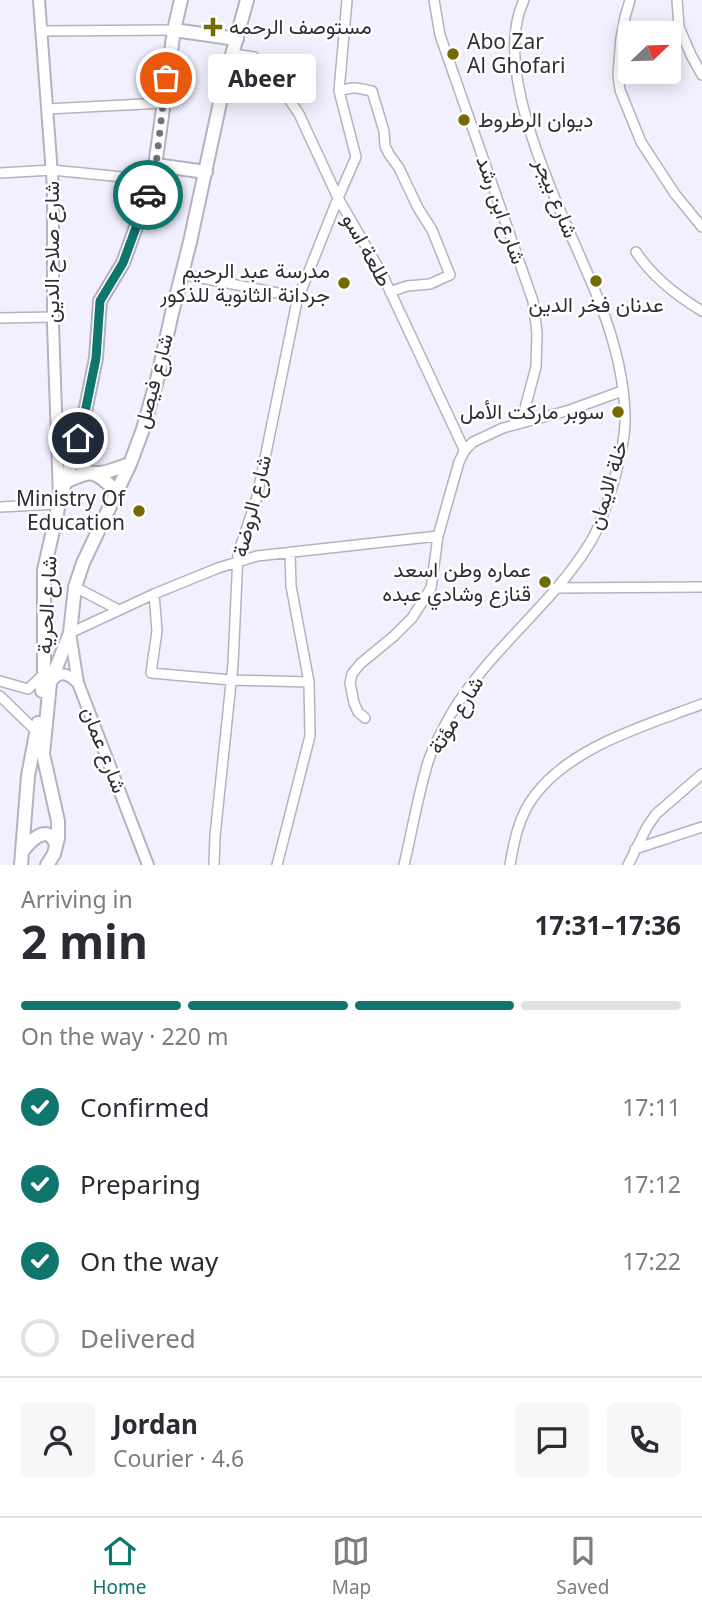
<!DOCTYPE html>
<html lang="en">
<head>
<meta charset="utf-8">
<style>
	body { margin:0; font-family:"Noto Sans",Vazirmatn,sans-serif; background:#f7f7f7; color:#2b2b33; height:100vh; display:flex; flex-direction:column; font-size:26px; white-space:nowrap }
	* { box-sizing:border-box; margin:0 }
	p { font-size:23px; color:#7c7c81 }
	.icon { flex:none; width:38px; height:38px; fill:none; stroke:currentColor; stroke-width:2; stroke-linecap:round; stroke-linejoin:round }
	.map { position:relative; height:865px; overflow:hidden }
	.details { display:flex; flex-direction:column; background:#fff; flex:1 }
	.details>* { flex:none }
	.needle { width:46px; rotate:67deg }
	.controls { position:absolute; left:618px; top:21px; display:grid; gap:14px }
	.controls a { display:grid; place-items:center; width:63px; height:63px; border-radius:7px; background:#fff; box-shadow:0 4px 18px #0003; font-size:35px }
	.pin { position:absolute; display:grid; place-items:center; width:60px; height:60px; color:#fff; margin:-30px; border:4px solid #fff; border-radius:50%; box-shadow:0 2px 7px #0007 }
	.courier { position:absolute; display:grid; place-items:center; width:70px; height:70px; margin:-35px; border:5px solid #0f766e; border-radius:50%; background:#fff; color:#222; box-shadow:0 2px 9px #0007 }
	.bubble { position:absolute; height:49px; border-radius:7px; background:#fff; box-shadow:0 4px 18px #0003; font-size:23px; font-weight:700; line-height:49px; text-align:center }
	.head em { font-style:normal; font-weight:700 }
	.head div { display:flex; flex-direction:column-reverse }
	.head { display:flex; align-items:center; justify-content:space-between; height:119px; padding:0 21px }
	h1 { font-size:46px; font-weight:700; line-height:52px }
	.bar { display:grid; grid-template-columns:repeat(4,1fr); gap:10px 7px; align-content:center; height:84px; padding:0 21px }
	.bar i { height:9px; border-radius:5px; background:#e1e1e2 }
	.bar .on { background:#0f766e }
	.bar p { grid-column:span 4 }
	.line { display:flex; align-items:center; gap:18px; padding:0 21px; border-top:2px solid #e1e1e2 }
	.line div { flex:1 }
	.round { display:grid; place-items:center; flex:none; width:74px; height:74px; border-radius:7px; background:#f7f7f7 }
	ol { padding:0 21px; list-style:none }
	li { display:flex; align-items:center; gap:21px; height:77px }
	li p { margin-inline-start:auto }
	li .icon { padding:7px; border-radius:50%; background:#0f766e; color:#fff; stroke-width:4 }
	li:last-child { color:#7c7c81 }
	li i { width:38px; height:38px; border:4px solid #e1e1e2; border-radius:50% }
	.menu { display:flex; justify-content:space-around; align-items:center; height:98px; border-top:2px solid #e1e1e2; background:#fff; font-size:19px; color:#7c7c81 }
	.menu a { display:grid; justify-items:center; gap:4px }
	.menu .on { color:#0f766e }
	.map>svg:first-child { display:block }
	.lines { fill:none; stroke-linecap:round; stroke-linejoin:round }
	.minor-casing { stroke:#b4b2c0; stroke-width:12 }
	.tertiary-casing { stroke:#b4b2c0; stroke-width:14 }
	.secondary-casing { stroke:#b4b2c0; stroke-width:16 }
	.minor { stroke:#fff; stroke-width:9 }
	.tertiary { stroke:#fff; stroke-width:10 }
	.secondary { stroke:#fff; stroke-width:12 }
	.done { stroke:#73727b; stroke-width:7; stroke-dasharray:0 12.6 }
	.route { stroke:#0f766e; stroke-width:9 }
	.poi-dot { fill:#746a02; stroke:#fff; stroke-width:2.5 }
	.labels { text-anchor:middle; stroke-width:5; stroke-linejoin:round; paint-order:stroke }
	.poi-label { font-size:21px; fill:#2f2e34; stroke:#fff; text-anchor:end }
	.street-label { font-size:21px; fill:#2f2e34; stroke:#fff }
</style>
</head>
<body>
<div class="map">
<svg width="702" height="865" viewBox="0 0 702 865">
	<rect width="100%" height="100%" fill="#f2f0ff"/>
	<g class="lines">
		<defs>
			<path id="minor" d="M434,0L440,35L533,301L537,333L536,367L521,423
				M630,0L625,17L621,38L618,75L620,90L641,142L675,194L702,227
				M677,0L679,27L691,55L702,75
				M41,31L174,30
				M233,54L254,57L278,83L299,114L338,198L382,274L463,447L464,452
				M339,91C357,86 355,88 372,91L384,131L385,146L389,154L399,168L418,208L432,230L450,275L430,284L407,286L390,292
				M47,109L163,103
				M0,173L52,170L153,180
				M636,252C652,276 677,296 702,311
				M181,274L298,297
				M0,318L53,317
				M0,507L59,504
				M75,587L119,610
				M555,588L702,587
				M154,594L157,631L151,673L231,680L309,682
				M70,633L154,594L218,568L257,556L438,536
				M0,681L28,689L44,674
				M0,696L37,732
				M365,718L358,712L354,703L350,683L352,674L360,664L394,636L412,618L431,588L438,536L459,462L465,450L473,442L503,428L570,410L622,391
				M635,849L702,827
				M214,865L215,836L233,664L238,554L257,497L297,301L338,198L356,157L339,91L347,0
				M277,865L310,736L309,682L291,586L290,552
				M404,865C412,831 418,795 428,762C433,746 443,729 451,714C488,651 550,607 588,546C601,526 608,500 615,477C620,456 626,436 625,415C624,378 614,340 601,306C573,231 486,78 524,0
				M510,865C514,841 519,815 535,795C572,746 647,725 702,704
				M628,865L647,827L656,814L702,774"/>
			<path id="tertiary" d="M39,0L53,188V325L59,497
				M70,633L78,683L148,865
				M50,683C60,670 67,673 78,683"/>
			<path id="secondary" d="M174,30L237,39
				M156,165L206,172
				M72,454C76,459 79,465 84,469C95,479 117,468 130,464
				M65,482C94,469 94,470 117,492
				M42,691L44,674V570L59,504L83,422L96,358L100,301L123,263L153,180L174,30L181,0
				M22,852C30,841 48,822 56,845
				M21,865L28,776L38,723
				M47,865L54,854L58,838V821L43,754L50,683L70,633L75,587L83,563L130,464L143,429L158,376L172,313L190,242L224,84L247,0"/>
		</defs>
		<use href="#minor" class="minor-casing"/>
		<use href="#tertiary" class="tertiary-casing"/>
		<use href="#secondary" class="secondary-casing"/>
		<use href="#minor" class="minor"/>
		<use href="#tertiary" class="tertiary"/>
		<use href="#secondary" class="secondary"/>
	</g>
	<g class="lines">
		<path class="done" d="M148,195L156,165L166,78"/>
		<path class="route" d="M78,438L83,422L96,358L100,301L123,263L148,195"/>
	</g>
	<g class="poi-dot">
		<path d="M209.5 16.5h7v7h7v7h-7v7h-7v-7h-7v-7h7z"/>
		<circle cx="453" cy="54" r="7"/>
		<circle cx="464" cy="120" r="7"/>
		<circle cx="596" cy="281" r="7"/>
		<circle cx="344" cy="283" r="7"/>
		<circle cx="618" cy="412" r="7"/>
		<circle cx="139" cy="511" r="7"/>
		<circle cx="545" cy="582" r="7"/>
	</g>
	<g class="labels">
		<g class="poi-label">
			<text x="229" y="34" text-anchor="start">مستوصف الرحمه</text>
			<text x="467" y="49" text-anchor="start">Abo Zar<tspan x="467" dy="24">Al Ghofari</tspan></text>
			<text x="478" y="127" text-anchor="start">ديوان الرطروط</text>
			<text x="330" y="278">مدرسة عبد الرحيم<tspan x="330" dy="24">جردانة الثانوية للذكور</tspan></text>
			<text x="596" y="312" text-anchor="middle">عدنان فخر الدين</text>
			<text x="604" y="419">سوبر ماركت الأمل</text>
			<text x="125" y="506">Ministry Of<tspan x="125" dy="24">Education</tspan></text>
			<text x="531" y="577">عماره وطن اسعد<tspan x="531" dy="24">قنازع وشادي عبده</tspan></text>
		</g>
		<g class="street-label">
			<text transform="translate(556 198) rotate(68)" y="7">شارع بيجر</text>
			<text transform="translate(501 210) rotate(71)" y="7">شارع ابن رشد</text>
			<text transform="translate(367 250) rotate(61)" y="7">طلعة اسو</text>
			<text transform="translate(52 252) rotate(-90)" y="7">شارع صلاح الدين</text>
			<text transform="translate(154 381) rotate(-75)" y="7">شارع فيصل</text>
			<text transform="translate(608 485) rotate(-73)" y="7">خلة الايمان</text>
			<text transform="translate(252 506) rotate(-76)" y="7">شارع الروضة</text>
			<text transform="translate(47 605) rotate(-87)" y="7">شارع الحرية</text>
			<text transform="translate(456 715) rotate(-59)" y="7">شارع مؤتة</text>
			<text transform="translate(104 750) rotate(69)" y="7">شارع عمان</text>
		</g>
	</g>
</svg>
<div class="controls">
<a><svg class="needle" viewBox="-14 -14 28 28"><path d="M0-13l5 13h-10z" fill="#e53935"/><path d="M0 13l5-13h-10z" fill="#7c7c81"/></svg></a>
</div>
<div class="pin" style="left:166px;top:78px;background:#ea580c"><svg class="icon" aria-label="bag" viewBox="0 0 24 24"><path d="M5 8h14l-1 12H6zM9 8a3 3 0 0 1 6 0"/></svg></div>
<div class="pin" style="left:78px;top:438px;background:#1f2937"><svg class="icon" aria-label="home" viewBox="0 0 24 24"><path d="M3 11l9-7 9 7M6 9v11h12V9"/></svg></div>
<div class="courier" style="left:148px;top:195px"><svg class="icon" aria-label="car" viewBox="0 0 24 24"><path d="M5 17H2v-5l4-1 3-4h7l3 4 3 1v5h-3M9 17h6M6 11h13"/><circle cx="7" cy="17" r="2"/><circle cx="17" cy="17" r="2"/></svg></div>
<div class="bubble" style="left:208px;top:54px;width:108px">Abeer</div>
</div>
<section class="details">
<div class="head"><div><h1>2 min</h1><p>Arriving in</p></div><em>17:31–17:36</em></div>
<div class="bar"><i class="on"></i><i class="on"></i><i class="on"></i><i></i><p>On the way · 220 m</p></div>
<ol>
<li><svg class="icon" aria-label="check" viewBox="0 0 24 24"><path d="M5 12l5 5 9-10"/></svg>Confirmed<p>17:11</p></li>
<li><svg class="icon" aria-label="check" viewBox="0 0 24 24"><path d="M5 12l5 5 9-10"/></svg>Preparing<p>17:12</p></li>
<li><svg class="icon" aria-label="check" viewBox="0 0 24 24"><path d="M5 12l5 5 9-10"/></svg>On the way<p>17:22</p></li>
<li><i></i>Delivered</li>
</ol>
<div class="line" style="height:126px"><a class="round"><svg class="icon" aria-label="person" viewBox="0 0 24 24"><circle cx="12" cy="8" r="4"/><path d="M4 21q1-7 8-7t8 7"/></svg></a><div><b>Jordan</b><p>Courier · 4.6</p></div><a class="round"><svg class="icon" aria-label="chat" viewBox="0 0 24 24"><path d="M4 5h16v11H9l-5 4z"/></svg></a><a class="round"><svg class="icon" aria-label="phone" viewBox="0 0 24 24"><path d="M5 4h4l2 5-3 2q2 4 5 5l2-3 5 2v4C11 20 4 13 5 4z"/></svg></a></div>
</section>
<nav class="menu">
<a class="on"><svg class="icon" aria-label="home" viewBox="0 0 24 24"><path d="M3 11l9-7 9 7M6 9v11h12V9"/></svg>Home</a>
<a><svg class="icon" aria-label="map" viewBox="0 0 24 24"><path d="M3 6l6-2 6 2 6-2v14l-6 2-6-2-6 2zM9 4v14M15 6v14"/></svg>Map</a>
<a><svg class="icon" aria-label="saved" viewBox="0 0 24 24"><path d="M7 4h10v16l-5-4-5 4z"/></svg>Saved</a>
</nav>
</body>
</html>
